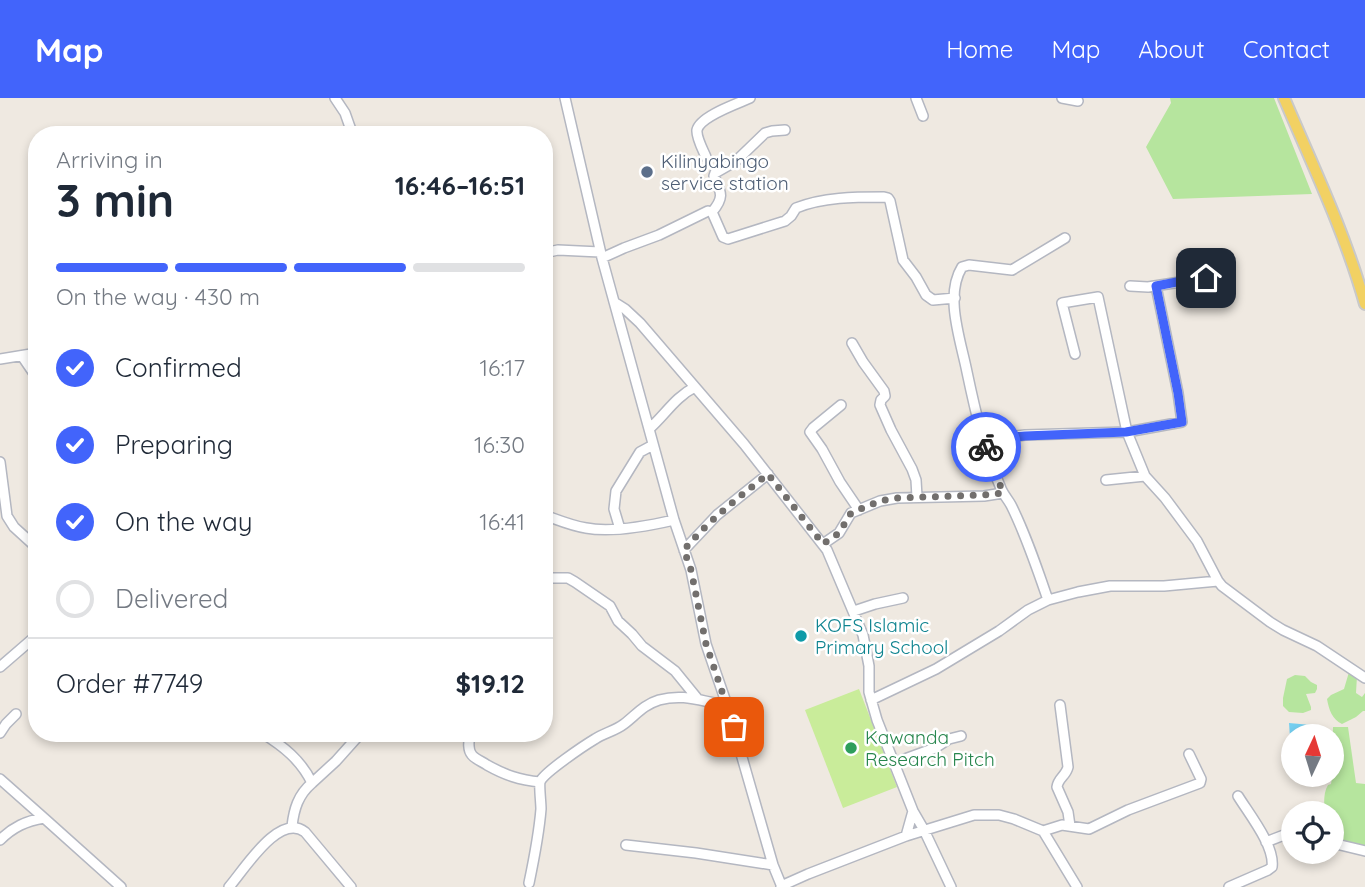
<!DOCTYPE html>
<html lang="en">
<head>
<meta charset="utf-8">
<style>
	body { margin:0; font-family:Quicksand,sans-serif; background:#f6f6f7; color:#1f2937; height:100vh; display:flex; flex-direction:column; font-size:26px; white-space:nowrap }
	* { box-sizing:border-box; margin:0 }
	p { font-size:23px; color:#747a83 }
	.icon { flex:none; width:38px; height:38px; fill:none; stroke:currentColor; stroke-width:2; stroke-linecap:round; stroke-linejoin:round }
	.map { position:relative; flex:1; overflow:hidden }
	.sheet { position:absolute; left:28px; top:28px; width:525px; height:616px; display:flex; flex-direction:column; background:#fff; border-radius:28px; box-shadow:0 4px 10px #0003 }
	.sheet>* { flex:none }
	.needle { width:46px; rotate:4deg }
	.fabs { position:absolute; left:1281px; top:626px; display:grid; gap:14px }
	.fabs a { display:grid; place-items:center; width:63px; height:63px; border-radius:50%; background:#fff; box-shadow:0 4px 10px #0003; font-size:35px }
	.pin { position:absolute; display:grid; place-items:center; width:60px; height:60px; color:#fff; margin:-30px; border-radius:14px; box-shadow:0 4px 10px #0006 }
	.courier { position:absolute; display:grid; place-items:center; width:70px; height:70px; margin:-35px; border:5px solid #4264fb; border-radius:50%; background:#fff; color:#222; box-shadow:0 2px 9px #0007 }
	.head em { font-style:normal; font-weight:800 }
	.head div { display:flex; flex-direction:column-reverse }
	.head { display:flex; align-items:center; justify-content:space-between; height:119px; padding:0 28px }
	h1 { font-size:46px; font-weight:800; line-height:52px }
	.bar { display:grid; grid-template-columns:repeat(4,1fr); gap:10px 7px; align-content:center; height:84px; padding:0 28px }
	.bar i { height:9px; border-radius:5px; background:#e0e1e3 }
	.bar .active { background:#4264fb }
	.bar p { grid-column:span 4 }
	.line { display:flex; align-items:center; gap:18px; padding:0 28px; border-top:2px solid #e0e1e3 }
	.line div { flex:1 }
	ol { padding:0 28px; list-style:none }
	li { display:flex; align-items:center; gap:21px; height:77px }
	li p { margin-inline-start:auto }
	li .icon { padding:7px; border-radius:50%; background:#4264fb; color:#fff; stroke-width:4 }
	li:last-child { color:#747a83 }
	li i { width:38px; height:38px; border:4px solid #e0e1e3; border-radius:50% }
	header { display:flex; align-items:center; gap:42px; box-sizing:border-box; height:98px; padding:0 35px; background:#4264fb; color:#fff }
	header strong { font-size:33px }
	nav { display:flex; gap:38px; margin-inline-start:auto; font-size:24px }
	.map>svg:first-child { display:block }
	.green { fill:#b6e59e }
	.pitch { fill:#c9ec9a }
	.water { fill:#75cff0 }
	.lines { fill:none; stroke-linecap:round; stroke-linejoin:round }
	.minor-casing { stroke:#b4b7c1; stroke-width:12 }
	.major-casing { stroke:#c9c9c9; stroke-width:14 }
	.minor { stroke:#fff; stroke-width:9 }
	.major { stroke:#f2d163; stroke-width:10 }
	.done { stroke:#726f6d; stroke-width:7; stroke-dasharray:0 12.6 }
	.route { stroke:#4264fb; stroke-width:9 }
	.service-dot { fill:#5c6f8a; stroke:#fff; stroke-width:2.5 }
	.culture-dot { fill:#0f9aa8; stroke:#fff; stroke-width:2.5 }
	.leisure-dot { fill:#2e9e5b; stroke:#fff; stroke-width:2.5 }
	.labels { text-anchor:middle; stroke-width:5; stroke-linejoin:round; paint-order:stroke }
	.service-label { font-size:19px; fill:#4e5e75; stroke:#fff; text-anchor:start }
	.culture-label { font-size:19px; fill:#0d838f; stroke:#fff; text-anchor:start }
	.leisure-label { font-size:19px; fill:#27864d; stroke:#fff; text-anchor:start }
</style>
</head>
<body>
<header>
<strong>Map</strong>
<nav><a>Home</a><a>Map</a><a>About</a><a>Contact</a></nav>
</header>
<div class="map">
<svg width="1365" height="789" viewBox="0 0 1365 789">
	<rect width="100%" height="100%" fill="#efe9e1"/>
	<path class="green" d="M1170,0H1274L1312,96L1173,101L1146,49L1171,5Z
		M1349,574L1357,578L1356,595L1362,599L1365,595V613H1363L1356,619L1342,626C1332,621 1329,612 1327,601L1331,597L1344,591Z
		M1295,577L1305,578L1311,584L1317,587V591L1315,595L1306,596L1311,609V612L1303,615L1289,614L1283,608V600L1287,581Z
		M1333,629H1348L1356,685L1365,686V750L1332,743V716H1325C1324,707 1323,695 1328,687L1331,686L1334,667L1332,660Z"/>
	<path class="pitch" d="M859,591L897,689L843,710L805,612Z"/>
	<path class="water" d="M1289,625L1311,627L1312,639L1290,640Z
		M1289,644H1293V673H1287L1286,648Z"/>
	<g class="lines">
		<defs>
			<path id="minor" d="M335,0L345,15L351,32L355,37
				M565,0L602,160L674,422L691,472L706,546L727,607L773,767L782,789
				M916,0L923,18
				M1062,0L1078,3
				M706,59C703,52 696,39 697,32C700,18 739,5 750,0
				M712,114C725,99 721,94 714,78L715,75L736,63L765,35L772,33L785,32
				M544,155L558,152L600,154
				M602,160L624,150L659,137L708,113L712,114L723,139L728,141L785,123L791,118L796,110C823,99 855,99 884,99L888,100L890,103L903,162L916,179L926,197L933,202L955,200
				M1130,188L1148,189L1206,180
				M614,204L625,211L640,225L744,346L827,452L863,537L869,568V594L877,622L913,713L924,732L951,789
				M852,245L863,264L884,293L885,298L881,302L880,307L891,332L912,371L916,382L917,399
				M1075,256L1062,205L1098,199L1127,334L1145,378
				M22,258L37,280
				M0,261L37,255
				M841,307L813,330L810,334L822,351L840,384L859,412
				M649,331C665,317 675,299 695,289
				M984,342L1025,337L1127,334L1182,324L1178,295L1156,188
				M0,364L7,418L14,429L37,450
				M1106,382L1145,378L1165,400L1197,443L1218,483L1222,488L1270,524L1283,532L1317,548L1365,580
				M544,417C558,422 572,428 586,430C612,435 648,428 674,422
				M620,431L614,411L616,393L640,354L653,347
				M823,446L839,435L851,415L880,403L897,400L984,398L1003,395
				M684,452L717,417L768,376
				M544,480H568L575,484L610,508L618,523L632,536L642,548L675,573L697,600
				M1048,502C1037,470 1026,437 1011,407C1007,400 1002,395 1000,388C984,352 975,312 967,274C961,243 944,198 962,169L969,167L1012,172L1065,140
				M854,513L875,506L903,500
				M0,569L37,537
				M871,602L936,571L999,533L1028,512L1048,502L1078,494L1110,488H1164L1218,483
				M1060,607L1068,669C1066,678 1058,680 1057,689L1068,714L1070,728
				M0,635L6,626L16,616
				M192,635L193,637
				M262,635C283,648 301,662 312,685C298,697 294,711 292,728
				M470,635C469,642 467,651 472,657C475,661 483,664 487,667C505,677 519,682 540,684
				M894,665L935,650L949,641L961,638
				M0,681L44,720
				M312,685L336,663L361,635
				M1043,733L1062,727L1089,731L1128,712L1200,685L1201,681L1189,656
				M906,738L913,713
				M0,742C13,729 26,723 44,720L121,789
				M1266,744L1284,737L1293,738
				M1332,745L1365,753
				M626,747L696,755L773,767
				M529,785C534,761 539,736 541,711C541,705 539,688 540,684C543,675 585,647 595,641C604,635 615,633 624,626C636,617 643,607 659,602C685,595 702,604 727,607
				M781,788L808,776L906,738L974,717H999L1014,721L1043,733L1077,789
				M229,789C244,772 279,714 305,734L351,789
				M1229,789L1268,772L1272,769C1275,748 1249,716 1238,698"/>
			<path id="major" d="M1284,0C1313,68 1345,135 1365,206"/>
		</defs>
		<use href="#minor" class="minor-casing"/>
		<use href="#major" class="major-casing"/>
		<use href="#minor" class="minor"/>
		<use href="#major" class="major"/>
	</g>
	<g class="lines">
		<path class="done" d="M734,629L706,546L691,472L684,452C709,422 738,400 768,376L823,446L839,435L851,415L880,403L897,400L984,397L1003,395L986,349"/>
		<path class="route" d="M986,349L984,342L1025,338L1126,334L1182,324L1178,295L1156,188L1182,183L1206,180"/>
	</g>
	<circle class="service-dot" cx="647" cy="74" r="7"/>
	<circle class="culture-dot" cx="801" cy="538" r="7"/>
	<circle class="leisure-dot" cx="851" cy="650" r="7"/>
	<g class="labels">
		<g class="service-label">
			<text x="661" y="70">Kilinyabingo<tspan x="661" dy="22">service station</tspan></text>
		</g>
		<g class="culture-label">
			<text x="815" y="534">KOFS Islamic<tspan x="815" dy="22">Primary School</tspan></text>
		</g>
		<g class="leisure-label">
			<text x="865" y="646">Kawanda<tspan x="865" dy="22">Research Pitch</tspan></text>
		</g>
	</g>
</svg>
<div class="fabs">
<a><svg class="needle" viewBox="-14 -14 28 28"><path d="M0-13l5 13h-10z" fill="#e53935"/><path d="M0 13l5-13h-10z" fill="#747a83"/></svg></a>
<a><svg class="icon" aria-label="locate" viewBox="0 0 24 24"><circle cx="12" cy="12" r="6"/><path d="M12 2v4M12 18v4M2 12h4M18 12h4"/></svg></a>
</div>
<div class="pin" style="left:734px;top:629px;background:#ea580c"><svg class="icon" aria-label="bag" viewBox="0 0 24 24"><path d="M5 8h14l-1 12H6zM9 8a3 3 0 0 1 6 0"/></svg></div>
<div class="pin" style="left:1206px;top:180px;background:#1f2937"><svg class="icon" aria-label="home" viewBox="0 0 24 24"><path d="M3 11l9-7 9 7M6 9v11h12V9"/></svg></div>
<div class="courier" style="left:986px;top:349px"><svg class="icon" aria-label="bike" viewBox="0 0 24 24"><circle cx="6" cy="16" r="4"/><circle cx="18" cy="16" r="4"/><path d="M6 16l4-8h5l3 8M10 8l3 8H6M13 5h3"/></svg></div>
<section class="sheet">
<div class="head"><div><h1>3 min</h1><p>Arriving in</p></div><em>16:46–16:51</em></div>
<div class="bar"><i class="active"></i><i class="active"></i><i class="active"></i><i></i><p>On the way · 430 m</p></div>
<ol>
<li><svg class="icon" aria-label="check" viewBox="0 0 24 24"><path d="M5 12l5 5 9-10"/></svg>Confirmed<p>16:17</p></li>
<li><svg class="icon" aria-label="check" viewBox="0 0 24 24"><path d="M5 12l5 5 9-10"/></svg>Preparing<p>16:30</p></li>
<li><svg class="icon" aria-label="check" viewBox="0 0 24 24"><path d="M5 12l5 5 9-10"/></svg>On the way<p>16:41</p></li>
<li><i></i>Delivered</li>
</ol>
<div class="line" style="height:91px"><div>Order #7749</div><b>$19.12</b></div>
</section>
</div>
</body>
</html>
